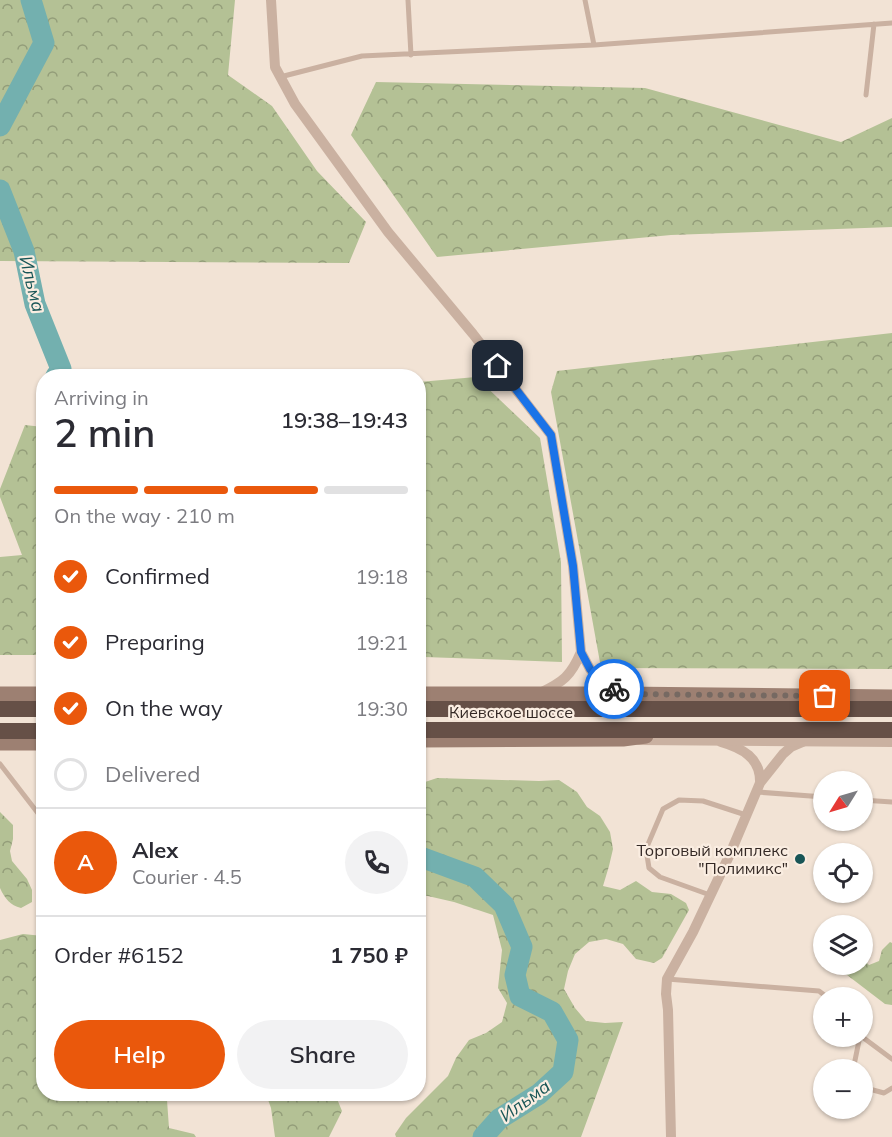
<!DOCTYPE html>
<html lang="en">
<head>
<meta charset="utf-8">
<style>
	body { margin:0; font-family:Mulish,sans-serif; background:#f2f2f3; color:#2b2b33; height:100vh; display:flex; flex-direction:column; font-size:22px; white-space:nowrap }
	* { box-sizing:border-box; margin:0 }
	p { font-size:20px; color:#7c7c81 }
	.icon { flex:none; width:33px; height:33px; fill:none; stroke:currentColor; stroke-width:2; stroke-linecap:round; stroke-linejoin:round }
	.map { position:relative; flex:1; overflow:hidden }
	.panel { position:absolute; left:36px; top:369px; width:390px; height:732px; display:flex; flex-direction:column; background:#fff; border-radius:24px; box-shadow:0 2px 4px #0004 }
	.panel>* { flex:none }
	.needle { width:39px; rotate:233deg }
	.buttons { position:absolute; left:813px; top:771px; display:grid; gap:12px }
	.buttons a { display:grid; place-items:center; width:60px; height:60px; border-radius:50%; background:#fff; box-shadow:0 2px 4px #0004; font-size:30px }
	.pin { position:absolute; display:grid; place-items:center; width:51px; height:51px; color:#fff; margin:-26px; border-radius:12px; box-shadow:0 3px 9px #0006 }
	.courier { position:absolute; display:grid; place-items:center; width:60px; height:60px; margin:-30px; border:4px solid #1a73e8; border-radius:50%; background:#fff; color:#222; box-shadow:0 2px 8px #0007 }
	.overview em { font-style:normal; font-weight:600 }
	.overview div { display:flex; flex-direction:column-reverse }
	.overview { display:flex; align-items:center; justify-content:space-between; height:102px; padding:0 18px }
	h1 { font-size:39px; font-weight:600; line-height:45px }
	.bar { display:grid; grid-template-columns:repeat(4,1fr); gap:9px 6px; align-content:center; height:72px; padding:0 18px }
	.bar i { height:8px; border-radius:4px; background:#e1e1e2 }
	.bar .on { background:#ea580c }
	.bar p { grid-column:span 4 }
	.line { display:flex; align-items:center; gap:15px; padding:0 18px; border-top:2px solid #e1e1e2 }
	.line div { flex:1 }
	.round { display:grid; place-items:center; flex:none; width:63px; height:63px; border-radius:32px; background:#f2f2f3 }
	ol { padding:0 18px; list-style:none }
	li { display:flex; align-items:center; gap:18px; height:66px }
	li p { margin-inline-start:auto }
	li .icon { padding:6px; border-radius:50%; background:#ea580c; color:#fff; stroke-width:4 }
	li:last-child { color:#7c7c81 }
	li i { width:33px; height:33px; border:3px solid #e1e1e2; border-radius:50% }
	.button { display:flex; gap:12px; margin-top:auto; padding:12px 18px }
	.button a { flex:1; height:69px; border-radius:36px; background:#ea580c; color:#fff; font-size:24px; font-weight:600; line-height:69px; text-align:center }
	.button a+a { background:#f2f2f3; color:#2b2b33 }
	.map>svg:first-child { display:block }
	.forest { fill:url(#forest-crowns) }
	.lines { fill:none; stroke-linecap:round; stroke-linejoin:round }
	.river { stroke:#73b0af; stroke-width:21 }
	.service { stroke:#cab1a1; stroke-width:5 }
	.minor { stroke:#cab1a1; stroke-width:10 }
	.tertiary { stroke:#cab1a1; stroke-width:12 }
	.secondary { stroke:#9d8072; stroke-width:15 }
	.trunk { stroke:#665047; stroke-width:16 }
	.done { stroke:#766962; stroke-width:6; stroke-dasharray:0 10.8 }
	.route { stroke:#1a73e8; stroke-width:8 }
	.poi-dot { fill:#185556; stroke:#faede1; stroke-width:2 }
	.labels { text-anchor:middle; stroke-width:4.5; stroke-linejoin:round; paint-order:stroke }
	.street-label { font-size:16px; fill:#332824; stroke:#faede1 }
	.poi-label { font-size:16px; fill:#332824; stroke:#faede1; text-anchor:end }
	.water-label { font-size:18px; font-style:italic; fill:#185556; stroke:#faede1 }
</style>
</head>
<body>
<div class="map">
<svg width="892" height="1137" viewBox="0 0 892 1137">
	<defs>
		<pattern id="forest-crowns" width="20" height="18" patternUnits="userSpaceOnUse" patternTransform="scale(1.5)"><rect width="20" height="18" fill="#b4c195"/><path d="M2 6a3 3 0 1 1 6 0M12 15a3 3 0 1 1 6 0" fill="none" stroke="#939d79"/></pattern>
	</defs>
	<rect width="100%" height="100%" fill="#f2e3d5"/>
	<path class="forest" d="M0,0H235L228,75L272,106L317,171L366,222L349,263L0,261Z
		M376,82L645,88L841,142L892,118V227L671,235L437,257L351,135Z
		M892,333V669L601,668L551,392L557,371Z
		M476,377L540,438L561,562L562,662L424,657L418,629L419,382Z
		M25,425L43,427V655H0V557L22,555L0,497V489Z
		M437,778L539,781L559,780L577,792L587,807L600,816L610,832L613,849L609,866L603,886L620,890L636,881L652,892L671,894L686,903L689,910L662,958L654,963L636,959L623,944L606,939L589,942L575,954L568,971L564,989L575,1008L586,1021L605,1023L623,1022L581,1137H396L395,1134L406,1118L448,1076L456,1058L469,1040L486,1033L502,1022L507,1003L498,988L502,950L493,915L454,902L419,894V784Z
		M0,812L13,825V839L10,851L12,861L27,879L32,890V902L21,908C10,905 5,899 0,888Z
		M23,934L43,936L44,1094H161L167,1100L169,1128L194,1134L196,1137H0V940Z
		M890,942L892,943V1005L885,1004L834,965L862,964L863,959L869,965L879,961L882,950Z
		M266,1094H335L342,1111L329,1137H275L271,1108Z"/>
	<g class="lines">
		<path class="river" d="M0,126L44,43L31,0
			M0,190L24,251L35,304L61,369L56,376
			M418,856L475,877L504,905L522,947L515,975L520,996L552,1012L568,1040L563,1072L539,1094L499,1119L483,1137"/>
		<path class="service" d="M408,0L411,55
			M585,0L594,45
			M280,77L362,56L594,45L892,23
			M866,95L874,24
			M0,764L44,821
			M757,792L824,797
			M862,800L892,802
			M710,895L660,877L649,868L646,849L663,809L679,800L703,801L746,815
			M667,979L819,991L828,998
			M861,1036L892,1059
			M853,1070L860,1036
			M862,1087L884,1093L892,1088"/>
		<path class="minor" d="M271,0L275,67L295,104L388,232L473,334L551,435L573,566L581,652L590,669L602,683L621,693
			M540,693C563,682 571,676 581,652
			M721,742C742,748 761,758 760,783
			M671,1137L668,1010L666,994L667,979L693,932L730,854L760,783L783,754L791,747L805,741"/>
		<path class="tertiary" d="M639,739L892,741"/>
		<path class="secondary" d="M0,694H44
			M418,694H622L892,697
			M418,740L623,739L646,736
			M0,743H44"/>
		<path class="trunk" d="M0,709H44
			M418,709H892
			M418,730H892
			M0,731H44"/>
	</g>
	<g class="lines">
		<path class="done" d="M614,689L622,694L825,696"/>
		<path class="route" d="M498,366L551,435L573,566L581,652L590,669L602,683L614,689"/>
	</g>
	<circle class="poi-dot" cx="800" cy="859" r="6"/>
	<g class="labels">
		<g class="street-label">
			<text x="511" y="718">Киевское шоссе</text>
		</g>
		<g class="poi-label">
			<text x="788" y="856">Торговый комплекс<tspan x="788" dy="18">"Полимикс"</tspan></text>
		</g>
		<g class="water-label">
			<text transform="translate(32 284) rotate(76)" y="6">Ильма</text>
			<text transform="translate(525 1101) rotate(-36)" y="6">Ильма</text>
		</g>
	</g>
</svg>
<div class="buttons">
<a><svg class="needle" viewBox="-14 -14 28 28"><path d="M0-13l5 13h-10z" fill="#e53935"/><path d="M0 13l5-13h-10z" fill="#7c7c81"/></svg></a>
<a><svg class="icon" aria-label="locate" viewBox="0 0 24 24"><circle cx="12" cy="12" r="6"/><path d="M12 2v4M12 18v4M2 12h4M18 12h4"/></svg></a>
<a><svg class="icon" aria-label="layers" viewBox="0 0 24 24"><path d="M12 4l9 5-9 5-9-5zM3 14l9 5 9-5"/></svg></a>
<a>+</a>
<a>−</a>
</div>
<div class="pin" style="left:825px;top:696px;background:#ea580c"><svg class="icon" aria-label="bag" viewBox="0 0 24 24"><path d="M5 8h14l-1 12H6zM9 8a3 3 0 0 1 6 0"/></svg></div>
<div class="pin" style="left:498px;top:366px;background:#1f2937"><svg class="icon" aria-label="home" viewBox="0 0 24 24"><path d="M3 11l9-7 9 7M6 9v11h12V9"/></svg></div>
<div class="courier" style="left:614px;top:689px"><svg class="icon" aria-label="bike" viewBox="0 0 24 24"><circle cx="6" cy="16" r="4"/><circle cx="18" cy="16" r="4"/><path d="M6 16l4-8h5l3 8M10 8l3 8H6M13 5h3"/></svg></div>
<section class="panel">
<div class="overview"><div><h1>2 min</h1><p>Arriving in</p></div><em>19:38–19:43</em></div>
<div class="bar"><i class="on"></i><i class="on"></i><i class="on"></i><i></i><p>On the way · 210 m</p></div>
<ol>
<li><svg class="icon" aria-label="check" viewBox="0 0 24 24"><path d="M5 12l5 5 9-10"/></svg>Confirmed<p>19:18</p></li>
<li><svg class="icon" aria-label="check" viewBox="0 0 24 24"><path d="M5 12l5 5 9-10"/></svg>Preparing<p>19:21</p></li>
<li><svg class="icon" aria-label="check" viewBox="0 0 24 24"><path d="M5 12l5 5 9-10"/></svg>On the way<p>19:30</p></li>
<li><i></i>Delivered</li>
</ol>
<div class="line" style="height:108px"><b class="round" style="background:#ea580c;color:#fff">A</b><div><b>Alex</b><p>Courier · 4.5</p></div><a class="round"><svg class="icon" aria-label="phone" viewBox="0 0 24 24"><path d="M5 4h4l2 5-3 2q2 4 5 5l2-3 5 2v4C11 20 4 13 5 4z"/></svg></a></div>
<div class="line" style="height:78px"><div>Order #6152</div><b>1 750 ₽</b></div>
<div class="button"><a>Help</a><a>Share</a></div>
</section>
</div>
</body>
</html>
